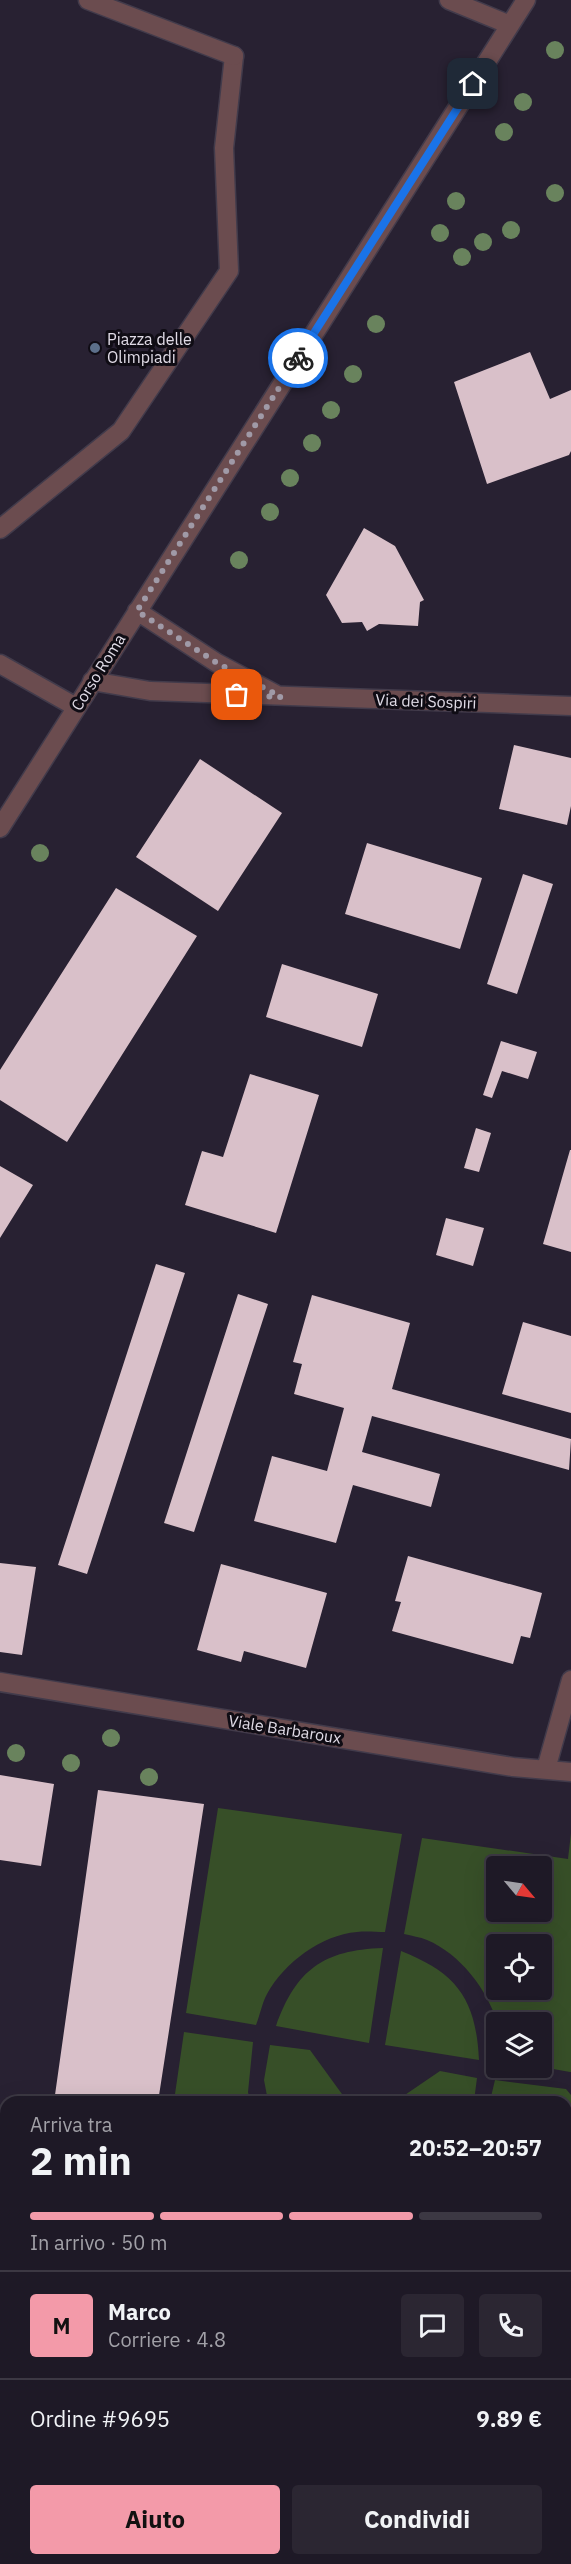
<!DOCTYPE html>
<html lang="it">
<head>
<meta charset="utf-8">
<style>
	body { margin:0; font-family:"IBM Plex Sans",sans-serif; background:#2b2632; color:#f1f3f6; height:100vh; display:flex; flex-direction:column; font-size:22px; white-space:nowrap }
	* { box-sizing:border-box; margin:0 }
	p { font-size:20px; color:#a1a0a7 }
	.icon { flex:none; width:33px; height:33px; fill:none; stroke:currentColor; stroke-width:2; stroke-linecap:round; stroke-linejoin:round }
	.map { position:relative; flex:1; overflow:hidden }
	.side { position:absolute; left:0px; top:2096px; width:572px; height:470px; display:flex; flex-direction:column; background:#1e1926; border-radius:18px 18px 0 0; box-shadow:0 6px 24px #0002,0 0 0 2px #3c3843 }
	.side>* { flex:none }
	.needle { width:39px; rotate:119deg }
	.controls { position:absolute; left:486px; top:1856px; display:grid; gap:12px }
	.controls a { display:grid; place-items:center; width:66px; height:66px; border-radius:6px; background:#1e1926; box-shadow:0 6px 24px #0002,0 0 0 2px #3c3843; font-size:30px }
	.pin { position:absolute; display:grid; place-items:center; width:51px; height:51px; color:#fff; margin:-26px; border-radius:12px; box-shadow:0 3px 9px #0006 }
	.courier { position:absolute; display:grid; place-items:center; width:60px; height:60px; margin:-30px; border:4px solid #1a73e8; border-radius:50%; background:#fff; color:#222; box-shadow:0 2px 8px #0007 }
	.summary em { font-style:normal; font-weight:800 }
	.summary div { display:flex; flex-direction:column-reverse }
	.summary { display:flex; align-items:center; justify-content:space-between; height:102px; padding:0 30px }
	h1 { font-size:39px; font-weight:800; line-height:45px }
	.bar { display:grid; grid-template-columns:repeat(4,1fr); gap:9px 6px; align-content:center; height:72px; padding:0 30px }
	.bar i { height:8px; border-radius:4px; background:#3c3843 }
	.bar .current { background:#f39aa9 }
	.bar p { grid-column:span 4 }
	.line { display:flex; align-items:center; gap:15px; padding:0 30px; border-top:2px solid #3c3843 }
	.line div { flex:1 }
	.round { display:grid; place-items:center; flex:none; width:63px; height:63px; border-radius:6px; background:#2b2632 }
	.button { display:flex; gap:12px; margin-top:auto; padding:12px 30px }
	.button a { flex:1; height:69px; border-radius:6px; background:#f39aa9; color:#111; font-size:24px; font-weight:800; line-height:69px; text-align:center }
	.button a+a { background:#2b2632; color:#f1f3f6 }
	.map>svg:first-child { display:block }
	.green { fill:#374f28; fill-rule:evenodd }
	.building { fill:#d9c0c9 }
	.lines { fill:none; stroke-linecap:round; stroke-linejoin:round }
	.lane-casing { stroke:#423b4b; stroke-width:21 }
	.street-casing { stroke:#423b4b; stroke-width:21 }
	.lane { stroke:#6b4c4f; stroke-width:18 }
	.street { stroke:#6b4c4f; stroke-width:18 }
	.tree { fill:#69835d }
	.done { stroke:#a09aa7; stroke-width:6; stroke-dasharray:0 10.8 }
	.route { stroke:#1a73e8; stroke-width:8 }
	.service-dot { fill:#5c6f8a; stroke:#0f0c14; stroke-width:2 }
	.labels { text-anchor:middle; stroke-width:6; stroke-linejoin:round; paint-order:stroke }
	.poi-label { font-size:16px; fill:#e0dbe6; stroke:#0f0c14; text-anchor:start }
	.street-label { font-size:16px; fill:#e0dbe6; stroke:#0f0c14 }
</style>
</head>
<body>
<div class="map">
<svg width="571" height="2564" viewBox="0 0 571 2564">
	<rect width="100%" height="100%" fill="#282132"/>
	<path class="green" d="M218,1808L402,1834L385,1932C376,1932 366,1931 357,1932C321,1935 284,1963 267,1994C262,2003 260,2015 256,2025L186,2013Z
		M571,1833V2072H570L542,2067V2022H497C487,1989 460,1954 427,1940C420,1937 412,1936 404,1934L422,1838L568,1859ZM496,1866H542V1911H496ZM496,1944H542V1989H496Z
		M383,1948L369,2043L276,2026C296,1970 323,1950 383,1948Z
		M401,1951C457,1973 476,1999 479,2060L385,2045Z
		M184,2032L253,2042L248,2092L250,2101H174Z
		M270,2045L310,2050L347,2101H268L264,2080Z
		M440,2071L477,2078L474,2101H396Z
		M495,2080L566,2089L571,2095V2179L566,2214V2102L490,2101Z"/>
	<path class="building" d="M530,352L550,399L571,390V451L569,455L487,484L454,382Z
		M364,528L395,546L424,600L420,602L418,626L379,624L367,631L362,622L342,623L326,595Z
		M514,745L571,758V806L567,825L499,809Z
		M200,759L282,813L218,911L136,857Z
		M367,843L482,878L460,949L345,914Z
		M523,874L553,884L517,994L487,984Z
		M116,888L197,936L67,1142L0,1100V1070Z
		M282,964L378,994L362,1047L266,1017Z
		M501,1041L537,1052L528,1079L502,1071L492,1098L483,1095Z
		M250,1074L319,1095L276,1233L185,1205L202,1151L223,1157Z
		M476,1128L491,1133L479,1172L464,1168Z
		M570,1150H571V1252L543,1244Z
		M0,1166L33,1185L0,1238Z
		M446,1218L484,1228L473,1266L436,1255Z
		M156,1264L185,1273L87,1574L58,1565Z
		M238,1294L268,1304L194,1532L164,1523Z
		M312,1295L410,1323L392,1389L571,1439L569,1470L372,1416L362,1452L440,1474L431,1507L353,1485L336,1543L254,1521L272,1456L327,1471L344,1408L294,1394L302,1364L293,1362Z
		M523,1322L571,1336V1413L502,1394Z
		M408,1556L542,1593L530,1638L521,1636L513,1664L392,1631L401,1602L395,1601Z
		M0,1563L36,1567L22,1655L0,1652Z
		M221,1564L327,1593L306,1668L244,1651L241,1662L197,1650Z
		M0,1775L54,1784L41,1866L0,1860Z
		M98,1790L204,1804L158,2102H54Z
		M570,2263H571V2451L566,2450V2290Z
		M6,2517V2559H30L33,2564H0V2520Z
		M566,2557L571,2558V2564H529L530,2559Z
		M146,2559H274L272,2564H144Z
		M403,2559H491L510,2563L402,2564Z"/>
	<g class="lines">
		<defs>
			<path id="lane" d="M0,529L121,431L229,271L224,148L234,56"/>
			<path id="street" d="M88,0L234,56
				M449,0L510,25
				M137,611L217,663L277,695
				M0,664L76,707
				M92,681L150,691L571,706
				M0,828L526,0
				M0,1682L513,1767L571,1772
				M546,1769L571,1680
				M0,2409L6,2410
				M566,2505L571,2506
				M66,2564L68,2559"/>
		</defs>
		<use href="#lane" class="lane-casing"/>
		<use href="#street" class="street-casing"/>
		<use href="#lane" class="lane"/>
		<use href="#street" class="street"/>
	</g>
	<g class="tree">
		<circle cx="555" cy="50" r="9"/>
		<circle cx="523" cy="102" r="9"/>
		<circle cx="504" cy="132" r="9"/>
		<circle cx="555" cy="193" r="9"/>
		<circle cx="456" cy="201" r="9"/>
		<circle cx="511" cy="230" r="9"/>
		<circle cx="440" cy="233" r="9"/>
		<circle cx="483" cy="242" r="9"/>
		<circle cx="462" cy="257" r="9"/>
		<circle cx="376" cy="324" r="9"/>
		<circle cx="353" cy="374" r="9"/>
		<circle cx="331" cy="410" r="9"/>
		<circle cx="312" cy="443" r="9"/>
		<circle cx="290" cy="478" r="9"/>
		<circle cx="270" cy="512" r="9"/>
		<circle cx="239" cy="560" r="9"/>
		<circle cx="40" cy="853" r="9"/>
		<circle cx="111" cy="1738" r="9"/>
		<circle cx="16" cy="1753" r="9"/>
		<circle cx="71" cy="1763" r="9"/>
		<circle cx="149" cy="1777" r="9"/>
	</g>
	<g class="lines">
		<path class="done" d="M237,695L281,697L217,663L137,611L298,358"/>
		<path class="route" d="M298,358L473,84"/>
	</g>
	<circle class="service-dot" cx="95" cy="348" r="6"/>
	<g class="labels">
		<g class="poi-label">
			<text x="107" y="345">Piazza delle<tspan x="107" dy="18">Olimpiadi</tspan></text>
		</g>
		<g class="street-label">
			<text transform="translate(98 672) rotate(-58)" y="6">Corso Roma</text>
			<text transform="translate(426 701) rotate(2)" y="6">Via dei Sospiri</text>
			<text transform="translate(285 1729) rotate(9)" y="6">Viale Barbaroux</text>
		</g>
	</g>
</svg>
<div class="controls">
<a><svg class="needle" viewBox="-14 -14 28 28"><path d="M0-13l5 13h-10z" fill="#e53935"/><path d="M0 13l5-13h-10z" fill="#a1a0a7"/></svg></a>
<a><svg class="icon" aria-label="locate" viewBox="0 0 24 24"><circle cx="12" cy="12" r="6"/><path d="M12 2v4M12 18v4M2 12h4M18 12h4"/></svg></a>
<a><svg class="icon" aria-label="layers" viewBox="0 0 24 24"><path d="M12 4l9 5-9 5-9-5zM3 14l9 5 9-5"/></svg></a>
</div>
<div class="pin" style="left:237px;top:695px;background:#ea580c"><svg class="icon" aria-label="bag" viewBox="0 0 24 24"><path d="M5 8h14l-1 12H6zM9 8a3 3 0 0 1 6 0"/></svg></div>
<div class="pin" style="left:473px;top:84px;background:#1f2937"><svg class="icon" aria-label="home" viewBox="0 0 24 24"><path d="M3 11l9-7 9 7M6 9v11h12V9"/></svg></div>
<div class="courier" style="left:298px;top:358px"><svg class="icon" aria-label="bike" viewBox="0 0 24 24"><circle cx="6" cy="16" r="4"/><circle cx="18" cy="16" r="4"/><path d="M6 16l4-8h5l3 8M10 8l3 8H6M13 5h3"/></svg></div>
<section class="side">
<div class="summary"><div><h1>2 min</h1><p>Arriva tra</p></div><em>20:52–20:57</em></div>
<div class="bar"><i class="current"></i><i class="current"></i><i class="current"></i><i></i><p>In arrivo · 50 m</p></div>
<div class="line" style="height:108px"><b class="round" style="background:#f39aa9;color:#111">M</b><div><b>Marco</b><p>Corriere · 4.8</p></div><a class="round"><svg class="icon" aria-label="chat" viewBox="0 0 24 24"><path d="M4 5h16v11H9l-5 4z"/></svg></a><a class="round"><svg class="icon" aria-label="phone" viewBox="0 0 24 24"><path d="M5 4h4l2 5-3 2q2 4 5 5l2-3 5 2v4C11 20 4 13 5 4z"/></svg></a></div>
<div class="line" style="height:78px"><div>Ordine #9695</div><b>9.89 €</b></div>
<div class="button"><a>Aiuto</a><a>Condividi</a></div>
</section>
</div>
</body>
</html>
